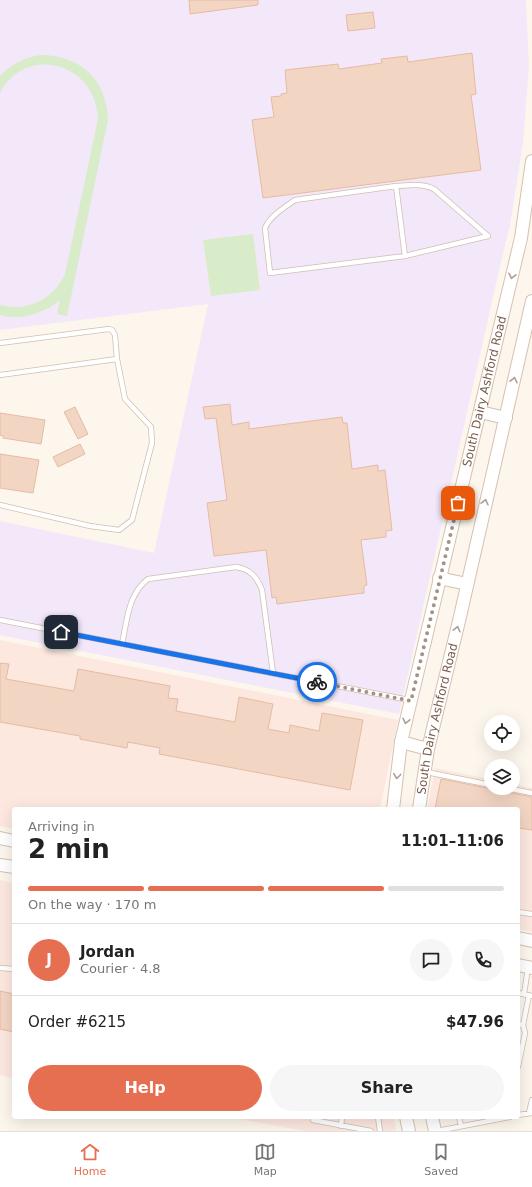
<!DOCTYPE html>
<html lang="en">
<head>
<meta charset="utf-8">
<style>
	body { margin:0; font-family:"DejaVu Sans",sans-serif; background:#f6f6f6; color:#222; height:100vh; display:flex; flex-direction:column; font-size:15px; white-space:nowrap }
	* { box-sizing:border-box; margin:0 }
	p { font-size:13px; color:#767676 }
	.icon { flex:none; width:22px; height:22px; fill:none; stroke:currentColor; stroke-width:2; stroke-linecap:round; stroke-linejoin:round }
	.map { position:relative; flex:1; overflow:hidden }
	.panel { position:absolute; left:12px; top:807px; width:508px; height:312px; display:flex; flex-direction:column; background:#fff; border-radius:4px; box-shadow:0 4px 16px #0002 }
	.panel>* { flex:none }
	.controls { position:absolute; left:484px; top:715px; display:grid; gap:8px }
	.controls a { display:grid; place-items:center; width:36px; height:36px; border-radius:50%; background:#fff; box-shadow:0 4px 16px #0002; font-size:20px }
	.pin { position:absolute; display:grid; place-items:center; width:34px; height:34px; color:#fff; margin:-17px; border-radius:8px; box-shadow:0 2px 6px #0006 }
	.courier { position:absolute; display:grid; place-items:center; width:40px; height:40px; margin:-20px; border:3px solid #1a73e8; border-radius:50%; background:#fff; color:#222; box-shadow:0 1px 5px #0007 }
	.overview em { font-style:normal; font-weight:700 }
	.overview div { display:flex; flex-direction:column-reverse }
	.overview { display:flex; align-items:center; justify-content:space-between; height:68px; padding:0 16px }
	h1 { font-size:26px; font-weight:700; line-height:30px }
	.bar { display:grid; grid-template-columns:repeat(4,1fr); gap:6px 4px; align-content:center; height:48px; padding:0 16px }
	.bar i { height:5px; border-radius:3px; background:#e0e0e0 }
	.bar .selected { background:#e76f51 }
	.bar p { grid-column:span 4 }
	.line { display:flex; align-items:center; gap:10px; padding:0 16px; border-top:1px solid #e0e0e0 }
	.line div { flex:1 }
	.round { display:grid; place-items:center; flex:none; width:42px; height:42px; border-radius:21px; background:#f6f6f6 }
	.action { display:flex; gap:8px; margin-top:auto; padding:8px 16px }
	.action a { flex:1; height:46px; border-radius:24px; background:#e76f51; color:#fff; font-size:16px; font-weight:700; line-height:46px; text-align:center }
	.action a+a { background:#f6f6f6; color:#222 }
	.menu { display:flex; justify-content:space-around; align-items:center; height:56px; border-top:1px solid #e0e0e0; background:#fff; font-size:11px; color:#767676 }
	.menu a { display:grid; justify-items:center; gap:2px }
	.menu .selected { color:#e76f51 }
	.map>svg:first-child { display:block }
	.commercial { fill:#fde8e0 }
	.education { fill:#f3e8fa }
	.green { fill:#d8ecc9 }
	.building { fill:#f3d5c3; stroke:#e6bba3 }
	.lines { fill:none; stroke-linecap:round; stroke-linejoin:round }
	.service-casing { stroke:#d1beb0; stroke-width:6 }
	.secondary-casing { stroke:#d6c0b0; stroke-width:14 }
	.service { stroke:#fff; stroke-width:4.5 }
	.secondary { stroke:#fff; stroke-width:12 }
	.oneway { stroke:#af9d94 }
	.done { stroke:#a89285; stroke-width:4; stroke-dasharray:0 7.2 }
	.route { stroke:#1a73e8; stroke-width:5 }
	.labels { text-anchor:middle; stroke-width:3; stroke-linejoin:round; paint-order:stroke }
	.street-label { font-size:12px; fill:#7a5c4d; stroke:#fffaf3 }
</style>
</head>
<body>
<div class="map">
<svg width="532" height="1131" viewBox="0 0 532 1131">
	<rect width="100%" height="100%" fill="#fdf6ec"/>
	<path class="commercial" d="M0,640L398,720L380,809H14V829L0,826Z
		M435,768L491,779V788H513V784L532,788V932L518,929V809H427Z
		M0,880L14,883V1078L0,1075Z
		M228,1117H394L396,1131H305Z"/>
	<path class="education" d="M0,0H526L529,67L523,143L510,225L500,266L399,714L0,635V521L154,553L208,304L0,330Z"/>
	<path class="green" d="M40,55C80,55 107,79 108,120L67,316L57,314L60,300C43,314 21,321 0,315V305C27,312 53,300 65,274L98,119C96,62 25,44 0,93V76C11,64 24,58 40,55Z
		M253,234L260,290L211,296L203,240Z"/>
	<path class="building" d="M189,0H258V5L190,14Z
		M373,12L375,28L348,31L346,15Z
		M472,53L476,94L471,95L481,170L263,198L252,120L274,117L271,97L281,96V94L287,93L285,70L338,64L339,69L382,63L381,59L407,56L408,62Z
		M230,404L232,425L249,422V429L342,417L343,423H347L352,469L378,465V471L385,470L392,530L386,531V537L361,540L367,585L364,586V593L277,604L276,597L272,598L266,550L214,556L207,503L227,500L216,418L205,419L203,407Z
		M75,407L88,434L78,439L64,412Z
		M0,413L45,420L41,444L3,438V436L0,435Z
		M80,444L85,454L58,467L53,457Z
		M0,454L39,460L33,493L0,488Z
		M0,663L9,664L6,679L74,691L78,669L170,686L168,698L178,699L176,711L235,722L239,697L273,704L268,729L289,733L290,725L319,731L322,713L363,720L350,790L159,754L160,748L128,742L127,748L80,739V736L0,722Z
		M441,779L532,797V830L518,828V809H435Z
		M0,991L14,994V1032L0,1029Z"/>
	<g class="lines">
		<defs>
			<path id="service" d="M396,186L405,256L270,273L265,228C270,216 285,207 295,200Z
				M396,186C409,185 422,183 434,189L488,236L405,256
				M0,343L109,329L112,330L115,335L117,359
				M0,375L117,359L125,399L151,427L152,443L132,520L119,530L90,526L0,505
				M0,620L409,700
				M122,644C127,621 128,594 148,579L236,567C250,569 257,577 262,590L273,673
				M426,772L491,785
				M506,788L532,793
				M518,912L532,914
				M0,968L14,969
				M518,993L532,996
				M524,994L528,968
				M518,1024L523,1025L529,995
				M518,1067L525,1033L523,1025
				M529,1113L532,1100
				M518,1115L532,1113
				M313,1117V1120L371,1131
				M378,1117L380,1131
				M459,1117L461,1126
				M341,1126L342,1117
				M437,1131L510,1117"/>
			<g id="secondary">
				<path d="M480,412L506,418"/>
				<path d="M439,578L467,584"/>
				<path d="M401,742L428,749"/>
				<path id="s1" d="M393,809L401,742L521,238L532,161"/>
				<path id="s2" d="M419,809L428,749L459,621L532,301"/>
				<path d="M0,838L14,841"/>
				<path d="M0,865L14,867"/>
				<path d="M518,938L532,941"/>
				<path d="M518,965L532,968"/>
				<path d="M406,1117L409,1131"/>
				<path d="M432,1117L435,1131"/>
			</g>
		</defs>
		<use href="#service" class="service-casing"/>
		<use href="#secondary" class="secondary-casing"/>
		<use href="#service" class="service"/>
		<use href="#secondary" class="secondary"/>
	</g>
	<defs><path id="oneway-chevron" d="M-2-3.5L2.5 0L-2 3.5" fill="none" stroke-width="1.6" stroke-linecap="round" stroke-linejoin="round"/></defs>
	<g class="oneway">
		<use href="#oneway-chevron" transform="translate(512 276) rotate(103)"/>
		<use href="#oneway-chevron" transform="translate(514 380) rotate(-77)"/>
		<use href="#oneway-chevron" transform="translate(485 502) rotate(-77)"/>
		<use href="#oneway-chevron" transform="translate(457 629) rotate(-76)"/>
		<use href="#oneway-chevron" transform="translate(406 721) rotate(103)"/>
		<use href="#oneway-chevron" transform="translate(397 776) rotate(97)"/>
	</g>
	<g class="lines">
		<path class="done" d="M317,682L411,701L458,503"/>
		<path class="route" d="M61,632L317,682"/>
	</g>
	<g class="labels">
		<g class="street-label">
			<text dy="4" stroke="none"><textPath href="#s1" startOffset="428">South Dairy Ashford Road</textPath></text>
			<text dy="4" stroke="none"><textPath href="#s2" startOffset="92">South Dairy Ashford Road</textPath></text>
		</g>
	</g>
</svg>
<div class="controls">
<a><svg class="icon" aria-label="locate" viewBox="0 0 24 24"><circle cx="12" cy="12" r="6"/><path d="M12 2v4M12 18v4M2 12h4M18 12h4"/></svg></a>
<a><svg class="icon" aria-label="layers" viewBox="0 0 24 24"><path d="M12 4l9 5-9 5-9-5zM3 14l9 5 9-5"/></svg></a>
</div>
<div class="pin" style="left:458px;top:503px;background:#ea580c"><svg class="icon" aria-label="bag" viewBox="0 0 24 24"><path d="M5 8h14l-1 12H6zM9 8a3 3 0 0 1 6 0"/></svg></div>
<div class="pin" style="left:61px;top:632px;background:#1f2937"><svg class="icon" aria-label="home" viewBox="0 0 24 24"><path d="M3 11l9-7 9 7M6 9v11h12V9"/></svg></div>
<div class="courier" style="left:317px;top:682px"><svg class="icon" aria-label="bike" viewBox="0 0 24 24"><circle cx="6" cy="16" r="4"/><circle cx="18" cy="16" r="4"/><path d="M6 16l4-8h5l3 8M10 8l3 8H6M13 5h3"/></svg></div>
<section class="panel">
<div class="overview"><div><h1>2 min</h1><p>Arriving in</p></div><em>11:01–11:06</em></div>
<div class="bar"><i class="selected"></i><i class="selected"></i><i class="selected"></i><i></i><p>On the way · 170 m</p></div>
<div class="line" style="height:72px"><b class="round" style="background:#e76f51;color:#fff">J</b><div><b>Jordan</b><p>Courier · 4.8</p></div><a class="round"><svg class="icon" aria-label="chat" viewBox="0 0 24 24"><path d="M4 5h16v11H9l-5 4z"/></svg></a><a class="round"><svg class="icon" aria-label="phone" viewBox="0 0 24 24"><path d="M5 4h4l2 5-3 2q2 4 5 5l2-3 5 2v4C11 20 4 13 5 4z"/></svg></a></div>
<div class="line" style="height:52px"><div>Order #6215</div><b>$47.96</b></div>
<div class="action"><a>Help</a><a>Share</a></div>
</section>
</div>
<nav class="menu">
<a class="selected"><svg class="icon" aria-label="home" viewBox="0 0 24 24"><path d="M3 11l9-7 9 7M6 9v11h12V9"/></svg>Home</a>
<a><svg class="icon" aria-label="map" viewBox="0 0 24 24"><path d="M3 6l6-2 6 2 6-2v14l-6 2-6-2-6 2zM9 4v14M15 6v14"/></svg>Map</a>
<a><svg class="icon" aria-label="saved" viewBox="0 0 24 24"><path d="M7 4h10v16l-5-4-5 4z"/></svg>Saved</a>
</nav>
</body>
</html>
